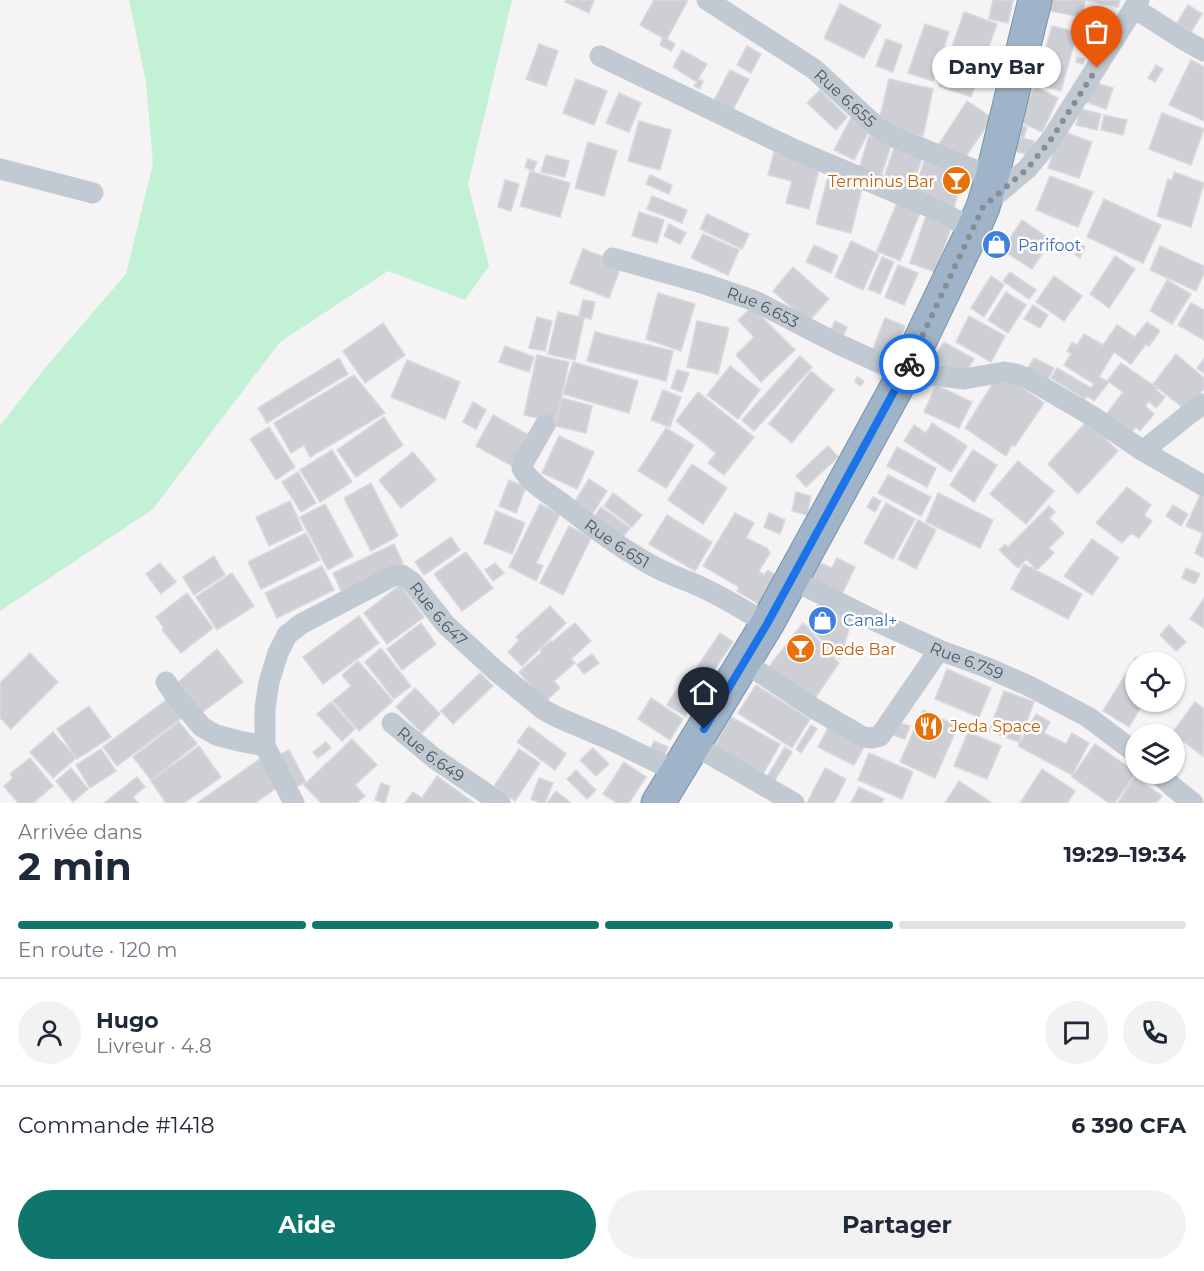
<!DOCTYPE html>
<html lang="fr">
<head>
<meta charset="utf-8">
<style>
	body { margin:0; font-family:Montserrat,sans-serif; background:#f2f2f3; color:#1f2937; height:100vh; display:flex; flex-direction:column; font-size:22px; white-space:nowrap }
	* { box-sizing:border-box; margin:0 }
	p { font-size:20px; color:#747a83 }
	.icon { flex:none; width:33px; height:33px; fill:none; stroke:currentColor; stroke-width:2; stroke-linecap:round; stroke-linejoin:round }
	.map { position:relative; height:803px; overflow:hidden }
	.side { display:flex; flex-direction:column; background:#fff; flex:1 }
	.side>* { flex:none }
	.controls { position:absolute; left:1125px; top:652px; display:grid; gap:12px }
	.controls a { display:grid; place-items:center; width:60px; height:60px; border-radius:50%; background:#fff; box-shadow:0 2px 4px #0004; font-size:30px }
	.pin { position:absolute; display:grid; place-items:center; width:51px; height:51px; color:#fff; margin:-62px -26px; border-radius:50% 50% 50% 0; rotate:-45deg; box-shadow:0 0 6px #0007 }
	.pin .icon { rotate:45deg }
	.courier { position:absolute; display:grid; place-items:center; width:60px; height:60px; margin:-30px; border:4px solid #1a73e8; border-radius:50%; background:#fff; color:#222; box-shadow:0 2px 8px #0007 }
	.bubble { position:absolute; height:42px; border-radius:21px; background:#fff; box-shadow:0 2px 4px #0004; font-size:20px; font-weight:700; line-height:42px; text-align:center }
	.headline em { font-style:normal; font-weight:700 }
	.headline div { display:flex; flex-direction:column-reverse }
	.headline { display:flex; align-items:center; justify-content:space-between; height:102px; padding:0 18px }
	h1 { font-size:39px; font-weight:700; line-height:45px }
	.bar { display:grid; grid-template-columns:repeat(4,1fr); gap:9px 6px; align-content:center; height:72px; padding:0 18px }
	.bar i { height:8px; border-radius:4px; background:#e0e1e3 }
	.bar .selected { background:#0f766e }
	.bar p { grid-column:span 4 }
	.line { display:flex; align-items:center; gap:15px; padding:0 18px; border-top:2px solid #e0e1e3 }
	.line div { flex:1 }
	.round { display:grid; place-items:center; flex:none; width:63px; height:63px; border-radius:32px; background:#f2f2f3 }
	.cta { display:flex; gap:12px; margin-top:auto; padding:12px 18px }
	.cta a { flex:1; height:69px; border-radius:36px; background:#0f766e; color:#fff; font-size:24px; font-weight:700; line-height:69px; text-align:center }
	.cta a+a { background:#f2f2f3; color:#1f2937 }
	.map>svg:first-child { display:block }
	.green { fill:#c3f1d5 }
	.building { fill:#cdcfd5; stroke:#d7d9de; stroke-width:1.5 }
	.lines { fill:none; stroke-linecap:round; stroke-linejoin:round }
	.trunk-casing { stroke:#7690ad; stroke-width:35 }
	.minor { stroke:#c1cad2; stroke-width:21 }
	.trunk { stroke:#9fb4c9; stroke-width:33 }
	.done { stroke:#868d94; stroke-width:6; stroke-dasharray:0 10.8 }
	.route { stroke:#1a73e8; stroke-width:8 }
	.labels { text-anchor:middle; stroke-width:5; stroke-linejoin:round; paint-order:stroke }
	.street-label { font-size:16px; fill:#4a5661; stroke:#fff }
	.food-label { font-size:16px; fill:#c56008; stroke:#fff; text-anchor:start }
	.shop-label { font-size:16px; fill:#366cbe; stroke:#fff; text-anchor:start }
</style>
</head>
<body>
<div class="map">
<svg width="1204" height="803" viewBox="0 0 1204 803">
	<rect width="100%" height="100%" fill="#f5f3f3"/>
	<path class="green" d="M129,0H512L468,184L489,266L465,300L388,271L280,342L153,509L0,611V426L45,368L126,274L153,164L146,82Z"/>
	<path class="building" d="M566,0H594L589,13L565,2Z
		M654,0H688L667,39L675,44L671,51L660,45L663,38L640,25Z
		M993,0H1013L1008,23L989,19Z
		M1052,0H1120L1118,7L1085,0L1082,17L1050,11Z
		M840,4L881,25L864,58L824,38Z
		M1188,5L1202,14L1191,32L1177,23Z
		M964,12L997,24L971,97L939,86Z
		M925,24L949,32L933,81L908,73Z
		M1052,26L1077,32L1061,91L1036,84Z
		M886,39L902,45L893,72L876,66Z
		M539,44L558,51L546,86L526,79Z
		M747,46L761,54L751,73L737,65Z
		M682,50L707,64L698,79L703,81L700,89L694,86L697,82L673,67Z
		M1077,57L1084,59L1083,64L1076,62Z
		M1191,60L1204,67V121L1169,105Z
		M1156,65L1163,69L1155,82L1148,78Z
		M730,70L749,79L730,115L711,106Z
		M576,79L607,91L594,125L563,113Z
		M889,79L933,89L923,136L878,125Z
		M1090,81L1113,88L1106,109L1084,101Z
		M1035,86L1058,98L1042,132L1018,121Z
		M820,90L847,117L836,130L807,103Z
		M619,93L641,103L629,132L606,123Z
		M967,101L992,118L961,164L937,147Z
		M1081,109L1101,114L1097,130L1076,125Z
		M1162,113L1204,129L1191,165L1149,149Z
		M1104,115L1127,120L1123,135L1101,130Z
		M852,116L871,127L854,160L834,150Z
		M639,121L671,130L660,170L628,161Z
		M1016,124L1027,127L1024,137L1014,134Z
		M1061,131L1092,142L1079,178L1048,168Z
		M869,136L892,143L881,176L859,169Z
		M1014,136L1034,141L1031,155L1010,150Z
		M588,142L617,151L604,196L575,188Z
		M896,143L924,153L912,187L884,177Z
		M774,152L820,165L809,209L786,203L792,181L768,175Z
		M546,155L569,161L565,177L541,172Z
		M925,158L965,171L954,207L914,194Z
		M528,159L537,162L533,171L525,167Z
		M530,171L570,183L560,217L520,206Z
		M829,172L864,180L851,233L816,224Z
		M1174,172L1204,183L1191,227L1157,216L1168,179L1172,181Z
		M650,175L672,185L669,194L646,184Z
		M1050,176L1093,192L1078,227L1036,210Z
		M505,180L519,184L511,211L498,207Z
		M652,196L687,210L682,223L647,209Z
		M1104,199L1161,225L1143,263L1087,237Z
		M897,203L920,213L900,261L877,251Z
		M639,212L664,220L657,243L632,236Z
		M707,214L749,234L742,249L700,229Z
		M926,216L952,225L935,272L910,263Z
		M1022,220L1051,240L1032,269L1002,250Z
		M669,224L686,233L680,244L664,236Z
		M703,234L739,250L728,275L691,258Z
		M851,241L879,254L863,290L835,277Z
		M1080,244L1085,247L1080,258L1075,255Z
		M814,245L838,256L831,273L806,262Z
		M1160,246L1204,266V273L1196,291L1150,270Z
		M583,249L622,264L609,298L570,283Z
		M1115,256L1135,269L1109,308L1090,294Z
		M882,257L894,262L880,294L868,289Z
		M898,265L918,273L904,305L885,297Z
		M793,267L829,299L808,322L773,291Z
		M1010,272L1036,290L1029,299L1003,281Z
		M991,276L1004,285L984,317L971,308Z
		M1054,276L1082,296L1064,321L1036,302Z
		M1167,280L1191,294L1172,324L1150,311Z
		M1006,292L1026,305L1008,333L988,320Z
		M658,293L695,304L681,351L646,339Z
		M583,300L595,302L591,319L579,316Z
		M1191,303L1204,310V340L1178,325Z
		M1033,305L1048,315L1040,328L1024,319Z
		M752,307L795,350L761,382L736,355L754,337L738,320Z
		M558,312L584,318L575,360L548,354Z
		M969,316L1005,336L991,362L956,342Z
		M537,317L552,321L545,351L529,348Z
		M885,318L905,326L892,357L873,349Z
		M697,321L729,328L718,374L687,367Z
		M835,321L847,327L841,341L829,335Z
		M1147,322L1160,331L1149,346L1146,344L1131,364L1114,352L1099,377L1107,381L1121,363L1157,388L1156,390L1165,397L1156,408L1149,401L1145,406L1154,414L1140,431L1136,427L1131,433L1106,415L1123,392L1109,382L1094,401L1087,396L1085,399L1051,378L1057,368L1091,388L1094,384L1064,365L1071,354L1067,351L1072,342L1077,345L1084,334L1103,345L1117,325L1135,337Z
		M383,323L405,355L365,383L343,351Z
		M595,332L673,351L666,381L587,361Z
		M944,342L974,359L963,377L933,360Z
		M505,346L534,357L529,372L499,362Z
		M1176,354L1204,378V389L1187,411L1153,384Z
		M537,355L569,362L556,422L524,415Z
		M800,356L812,367L754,431L742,420Z
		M339,358L348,374L267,423L258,408Z
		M1034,358L1054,368L1047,381L1027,370Z
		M1204,359V373L1197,368Z
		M407,360L460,382L445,419L391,397Z
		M573,362L638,381L629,413L563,394Z
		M730,366L760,390L738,419L707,395Z
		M677,370L689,373L682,392L671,388Z
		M811,371L834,390L792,443L769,424Z
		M354,375L385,413L310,457L304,445L291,453L274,423Z
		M1005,376L1044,403L1015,446L1012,445L1006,456L965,428L997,377Z
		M857,377L864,381L861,386L855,382Z
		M936,385L972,402L959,428L924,412Z
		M663,390L681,397L670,427L651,420Z
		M698,392L754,437L724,475L708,463L716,453L676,421Z
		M562,398L592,406L586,433L555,426Z
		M473,402L486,410L476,429L463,422Z
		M493,415L529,435L512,466L476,446Z
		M384,417L403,445L356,477L337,450Z
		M1087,421L1118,451L1078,494L1048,464Z
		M932,423L967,446L951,472L904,441L914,425L926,433Z
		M269,427L295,467L276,480L250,439Z
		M666,428L694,445L666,488L638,471Z
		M559,436L594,452L577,489L542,473Z
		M828,446L838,457L806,487L796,476Z
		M897,447L936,468L927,487L887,466Z
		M332,450L352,482L320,502L300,470Z
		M973,450L997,465L974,502L950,485Z
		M413,452L436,480L401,508L379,480Z
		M1018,461L1054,491L1026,524L990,494Z
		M692,464L727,488L703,524L668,500Z
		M298,472L316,503L301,512L282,482Z
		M888,475L931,497L921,516L878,493Z
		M589,479L607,491L591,516L573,504Z
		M509,480L526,487L516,513L499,506Z
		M371,483L398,536L371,551L344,498Z
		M1127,487L1151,505L1144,515L1152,521L1139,538L1131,533L1122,543L1096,523Z
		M1202,491L1204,492V558L1195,553L1203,533L1186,526Z
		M796,492L811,496L807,515L792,511Z
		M613,493L642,515L632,527L604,506Z
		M938,493L993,520L980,548L926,522Z
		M873,497L881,501L875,512L867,507Z
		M290,501L303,530L269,546L256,517Z
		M886,503L915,519L893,559L864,543Z
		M325,504L353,556L328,570L300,517Z
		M540,504L560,514L536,563L543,566L536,581L509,567Z
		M1173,505L1188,514L1181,526L1166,516Z
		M1049,506L1055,512L1049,518L1064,533L1049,548L1054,553L1037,570L1026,559L1018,568L999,550L1005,544L1008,547Z
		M601,507L630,528L620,541L591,521Z
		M496,511L525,523L512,554L484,543Z
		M735,513L754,523L746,538L767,548L770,553L759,571L764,575L768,570L785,581L767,609L737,591L739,587L703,566Z
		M769,513L785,520L780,534L764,527Z
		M667,515L712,542L695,571L649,544Z
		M918,520L936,530L916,569L898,559Z
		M569,526L591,538L563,595L540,583Z
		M306,533L320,560L261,589L248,562Z
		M451,537L460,550L424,575L415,562Z
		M1092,539L1119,558L1092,595L1064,576Z
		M394,544L403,563L342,593L333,573Z
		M466,552L493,588L462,611L434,574Z
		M214,556L225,575L194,595L183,577Z
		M837,558L855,567L842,594L810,580L818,562L832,568Z
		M160,563L176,582L161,594L146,574Z
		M495,563L504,573L493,581L485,570Z
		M1024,564L1082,594L1068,619L1011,589Z
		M322,566L334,590L277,618L265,593Z
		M1186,568L1200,574L1195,584L1182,578Z
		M232,573L254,606L217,630L196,597Z
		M400,585L424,617L387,644L364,613Z
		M187,593L213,628L181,653L162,630L164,628L156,617Z
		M1204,598V628L1190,619Z
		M818,605L853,616L840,659L808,626Z
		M550,606L566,623L522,666L508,652L519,640L516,637Z
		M359,616L379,643L323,684L303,657Z
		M421,623L436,644L402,670L387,649Z
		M575,623L591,641L571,659L575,663L554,681L560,688L545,702L519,672L542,652L540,650L551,641L552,642Z
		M803,623L839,663L813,701L767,669Z
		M1169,625L1186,642L1176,651L1160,635Z
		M720,633L733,642L706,682L693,673Z
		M381,648L411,686L394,699L365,662Z
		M217,649L243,682L201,713L177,683Z
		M30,653L58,682L11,729L0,718V683Z
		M592,654L599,663L584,674L577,665Z
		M1136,657L1146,663H1136V702H1144L1129,727L1103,711Z
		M358,661L393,701L359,731L333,701L351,686L342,675Z
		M947,669L991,688L979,717L935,699Z
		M480,673L493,686L453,724L441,711Z
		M680,684L698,695L685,716L667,705Z
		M756,685L810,719L792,748L738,713Z
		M415,688L440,714L422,733L396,707Z
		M1004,691L1034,702L1019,742L989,731Z
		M169,698L183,717L117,766L103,747Z
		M651,698L683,719L670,740L638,719Z
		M331,702L355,729L342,741L317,714Z
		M1195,702L1204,709L1203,756L1172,733Z
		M89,706L111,737L77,759L57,729Z
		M923,710L958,726L935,778L900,762Z
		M1036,714L1050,722L1044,733L1066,744L1072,733L1089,743L1072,775L1018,746Z
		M731,717L780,744L762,776L713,749Z
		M179,722L197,744L151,780L133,757Z
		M897,722L910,726L905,739L893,735Z
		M811,725L817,729L801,753L796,749Z
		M529,726L566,754L555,770L517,742Z
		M829,726L865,745L854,765L818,747Z
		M53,732L76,758L53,778L30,752Z
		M968,732L1001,746L987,779L954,766Z
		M352,739L377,765L355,785L365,796L357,803H321L304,785Z
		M654,741L668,747L663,760L648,754Z
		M326,742L331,748L318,758L313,752Z
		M1095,744L1136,772L1115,803H1109L1072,777Z
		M199,746L221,777L184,803H166L151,781Z
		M785,747L792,752L772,785L765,780Z
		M593,748L609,764L596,776L580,760Z
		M101,749L116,771L90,788L76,765Z
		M519,749L540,763L515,801L494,786Z
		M289,750L306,782L294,788L277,756Z
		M869,753L913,772L902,799L858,780Z
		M30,758L53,786L33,803H18L4,786L13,778L10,774Z
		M260,759L279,786L255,803H197Z
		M624,762L646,777L629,803H617L603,794Z
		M71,768L88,789L73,802L56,781Z
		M825,768L846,779L834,803H807Z
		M1042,769L1075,791L1067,803H1020Z
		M576,770L596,790L587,799L567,779Z
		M437,776L474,803H405L413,792L422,798Z
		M137,777L145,787L133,797L138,803H104Z
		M1134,777L1162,796L1156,803H1118Z
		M539,778L553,783L545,803H540L531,799Z
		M959,781L992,803H945Z
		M381,783L390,786L385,803L375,800Z
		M859,787L884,799L882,803H851Z
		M556,791L571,803H547Z"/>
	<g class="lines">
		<defs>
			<path id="trunk" d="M658,803L767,624L904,374L973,230L983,207L992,177L1035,0"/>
		</defs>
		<use href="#trunk" class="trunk-casing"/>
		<g class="minor">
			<path id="s1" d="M707,0L814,69L877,127L889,135L992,177"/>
			<path d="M1134,8L1184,40L1204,51"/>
			<path d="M600,56L793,149L944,213L973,230"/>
			<path d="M0,169L93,193"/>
			<path d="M985,204L1027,169L1050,141L1139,0"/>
			<path id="s2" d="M613,258L705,284L755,301L838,344L904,374H924L964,379L1004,372L1016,374L1027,378L1092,416L1143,451L1204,486"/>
			<path id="s3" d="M545,425L523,463L522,468C530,483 546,492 559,501C589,525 620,548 653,566C669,575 687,580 703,588C725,598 746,611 767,624"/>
			<path d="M1143,451L1189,414L1204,404"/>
			<path id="s4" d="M791,579L880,623L939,650L988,668L1029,686L1088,717L1136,753"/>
			<path d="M744,662L815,709L863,737L872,738L880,736L939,650"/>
			<path d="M166,682L174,694L202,727L216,735L239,741L265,746"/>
			<path id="s5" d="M392,723L434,758L500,803"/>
			<path d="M694,745L794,803"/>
			<path d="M1159,774L1173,787L1193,803"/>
			<path id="s6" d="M294,803L265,746V708L269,682L278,653L287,635L301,624L393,576L402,575L412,582L446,625L495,670L544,710L557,717L611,740L677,772"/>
		</g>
		<use href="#trunk" class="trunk"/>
	</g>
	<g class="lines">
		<path class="done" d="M909,364L983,207L1027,169L1050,141L1097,68"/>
		<path class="route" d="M704,729L767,624L909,364"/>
	</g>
	<defs>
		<symbol id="bar-disc" viewBox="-11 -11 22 22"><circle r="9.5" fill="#e8710a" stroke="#fff"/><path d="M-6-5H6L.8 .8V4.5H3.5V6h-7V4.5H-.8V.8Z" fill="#fff"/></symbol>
		<symbol id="shop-disc" viewBox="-11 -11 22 22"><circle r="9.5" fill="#3f7fe0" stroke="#fff"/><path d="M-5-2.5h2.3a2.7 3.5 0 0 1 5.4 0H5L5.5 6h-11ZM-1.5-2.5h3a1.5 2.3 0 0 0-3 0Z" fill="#fff"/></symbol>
		<symbol id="restaurant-disc" viewBox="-11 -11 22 22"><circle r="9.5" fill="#e8710a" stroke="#fff"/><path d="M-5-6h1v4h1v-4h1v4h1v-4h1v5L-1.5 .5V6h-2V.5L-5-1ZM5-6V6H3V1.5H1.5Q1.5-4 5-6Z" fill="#fff"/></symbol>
	</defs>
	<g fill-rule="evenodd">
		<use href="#bar-disc" x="940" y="164" width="33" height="33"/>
		<use href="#shop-disc" x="980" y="228" width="33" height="33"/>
		<use href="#shop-disc" x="806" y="604" width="33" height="33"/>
		<use href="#bar-disc" x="784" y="632" width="33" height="33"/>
		<use href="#restaurant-disc" x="912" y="710" width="33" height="33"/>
	</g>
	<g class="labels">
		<g class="street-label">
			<text dy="6" stroke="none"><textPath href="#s1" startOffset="170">Rue 6.655</textPath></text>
			<text dy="6" stroke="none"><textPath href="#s2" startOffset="158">Rue 6.653</textPath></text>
			<text dy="6" stroke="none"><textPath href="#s3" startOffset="171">Rue 6.651</textPath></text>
			<text dy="6" stroke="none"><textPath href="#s6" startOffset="363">Rue 6.647</textPath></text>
			<text dy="6" stroke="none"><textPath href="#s4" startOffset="194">Rue 6.759</textPath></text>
			<text dy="6" stroke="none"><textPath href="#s5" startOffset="50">Rue 6.649</textPath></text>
		</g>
		<g class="food-label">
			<text x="935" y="187" text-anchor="end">Terminus Bar</text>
			<text x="821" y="655">Dede Bar</text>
			<text x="950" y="732">Jeda Space</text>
		</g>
		<g class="shop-label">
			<text x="1018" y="251">Parifoot</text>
			<text x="843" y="626">Canal+</text>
		</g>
	</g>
</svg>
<div class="controls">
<a><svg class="icon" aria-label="locate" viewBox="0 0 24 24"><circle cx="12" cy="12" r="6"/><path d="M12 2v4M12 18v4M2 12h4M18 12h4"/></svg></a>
<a><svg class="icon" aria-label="layers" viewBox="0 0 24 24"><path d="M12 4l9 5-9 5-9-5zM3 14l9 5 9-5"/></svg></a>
</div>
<div class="pin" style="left:1097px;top:68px;background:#ea580c"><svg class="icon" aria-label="bag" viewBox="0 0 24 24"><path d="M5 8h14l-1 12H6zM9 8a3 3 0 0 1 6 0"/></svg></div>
<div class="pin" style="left:704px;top:729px;background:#1f2937"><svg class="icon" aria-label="home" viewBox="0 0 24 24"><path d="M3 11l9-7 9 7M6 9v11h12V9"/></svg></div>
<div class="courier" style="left:909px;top:364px"><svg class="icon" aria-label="bike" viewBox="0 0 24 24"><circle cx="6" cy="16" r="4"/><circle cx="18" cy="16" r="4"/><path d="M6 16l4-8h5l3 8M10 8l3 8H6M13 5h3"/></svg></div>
<div class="bubble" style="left:932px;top:46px;width:129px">Dany Bar</div>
</div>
<section class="side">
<div class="headline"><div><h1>2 min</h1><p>Arrivée dans</p></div><em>19:29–19:34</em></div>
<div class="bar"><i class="selected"></i><i class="selected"></i><i class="selected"></i><i></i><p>En route · 120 m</p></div>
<div class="line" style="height:108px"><a class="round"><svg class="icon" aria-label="person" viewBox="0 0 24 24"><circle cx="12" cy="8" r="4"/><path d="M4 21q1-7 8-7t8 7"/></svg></a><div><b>Hugo</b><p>Livreur · 4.8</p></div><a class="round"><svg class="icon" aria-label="chat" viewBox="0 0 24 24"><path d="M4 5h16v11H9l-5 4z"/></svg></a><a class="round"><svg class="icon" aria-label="phone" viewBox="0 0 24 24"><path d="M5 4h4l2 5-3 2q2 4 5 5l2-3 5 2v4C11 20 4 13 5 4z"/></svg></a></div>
<div class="line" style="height:78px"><div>Commande #1418</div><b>6 390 CFA</b></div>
<div class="cta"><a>Aide</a><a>Partager</a></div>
</section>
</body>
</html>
